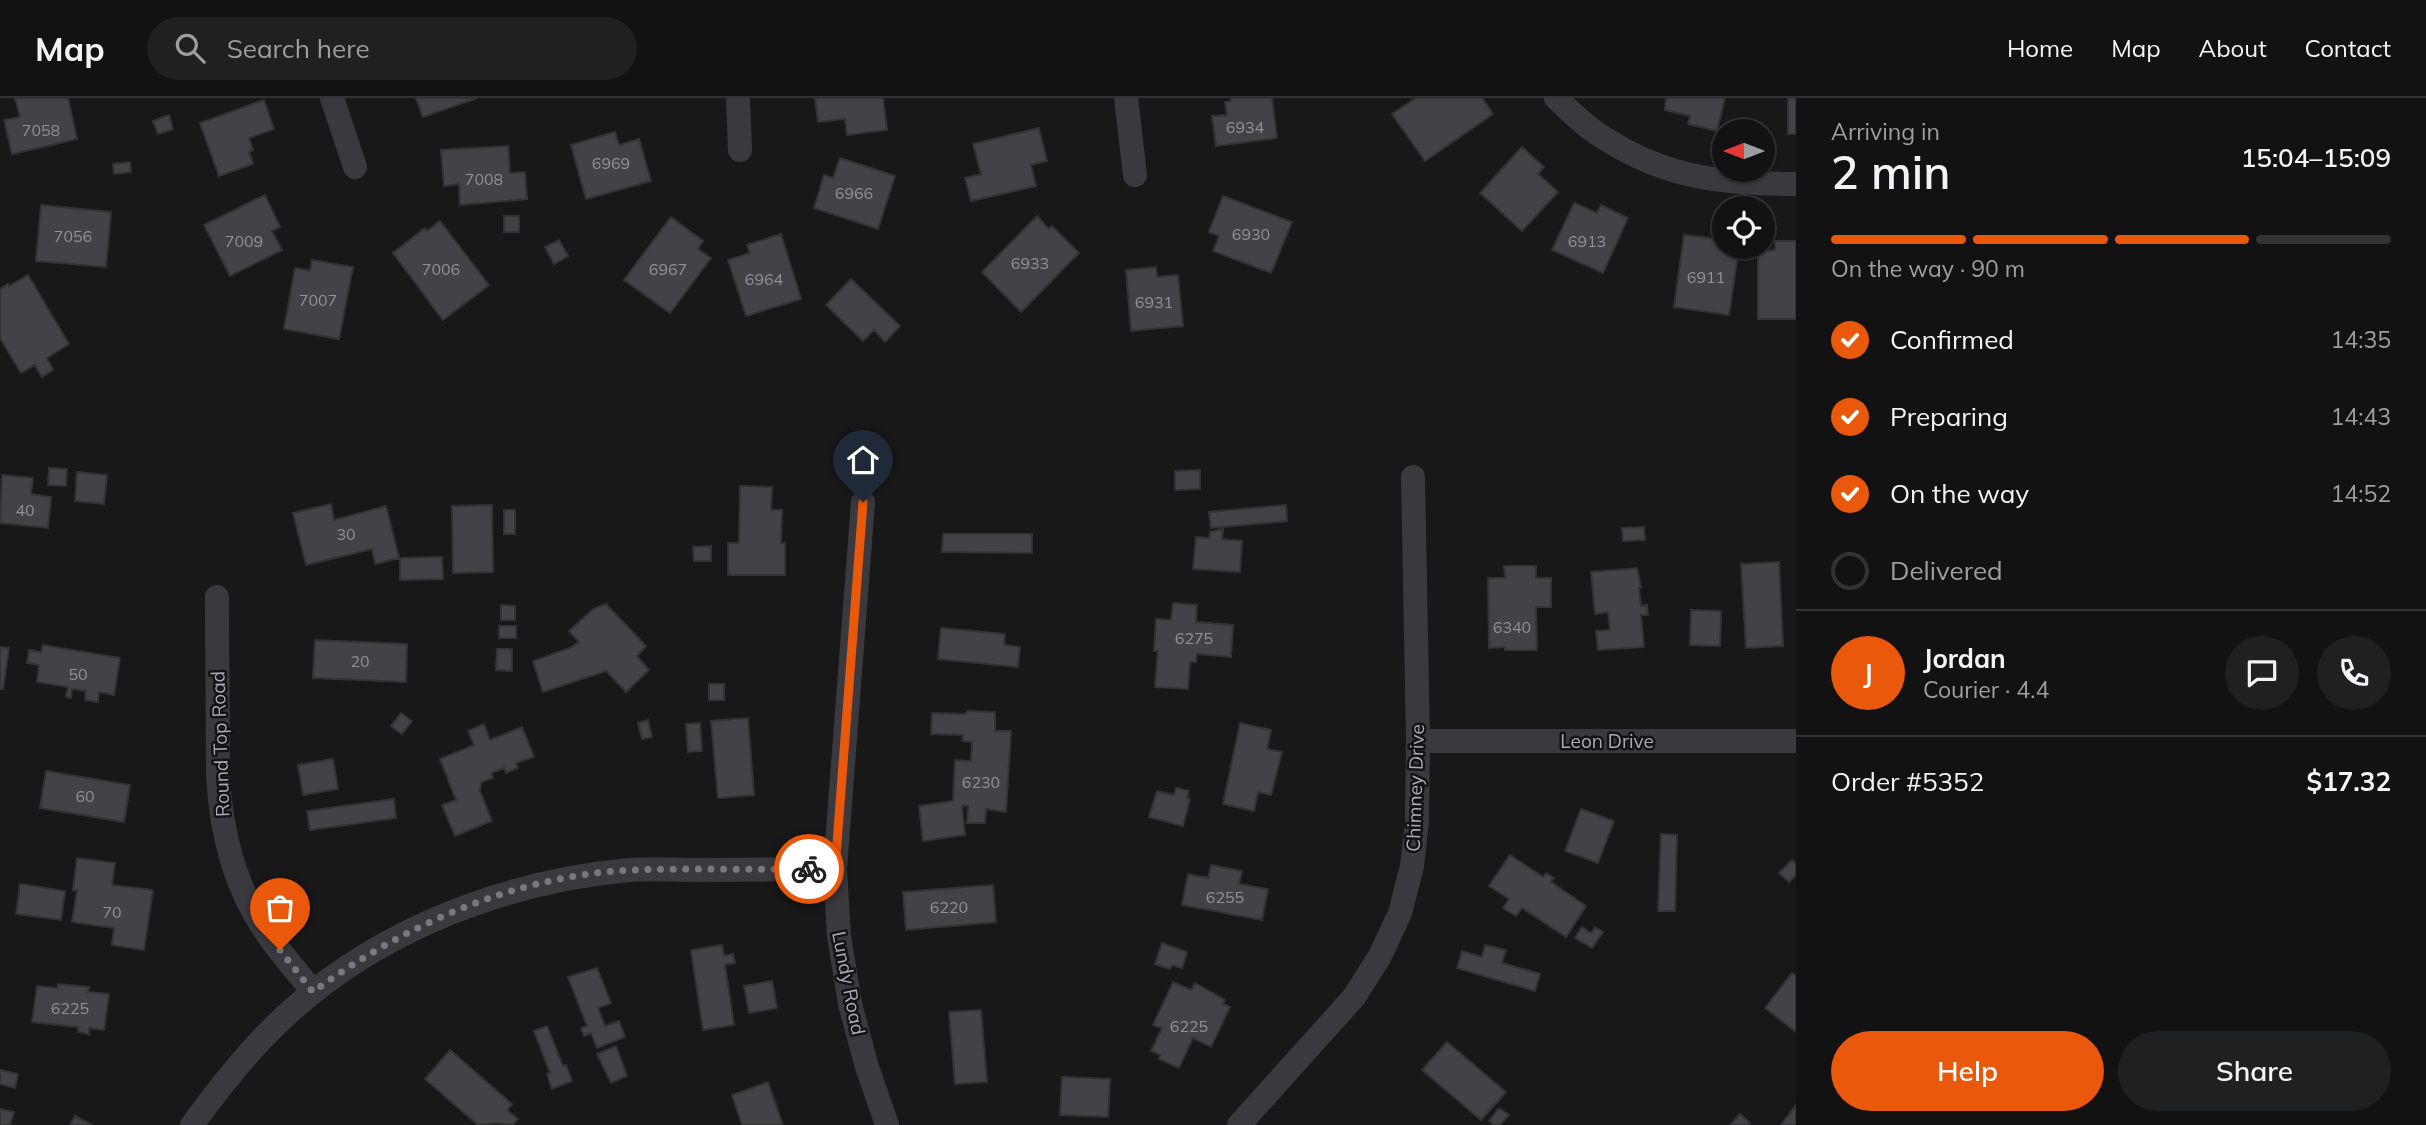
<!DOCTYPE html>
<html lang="en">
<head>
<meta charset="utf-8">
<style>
	body { margin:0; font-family:Mulish,sans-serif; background:#1f2021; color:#f1f3f6; height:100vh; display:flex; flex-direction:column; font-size:26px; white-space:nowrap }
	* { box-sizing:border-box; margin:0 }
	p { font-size:23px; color:#9c9ea0 }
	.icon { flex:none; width:38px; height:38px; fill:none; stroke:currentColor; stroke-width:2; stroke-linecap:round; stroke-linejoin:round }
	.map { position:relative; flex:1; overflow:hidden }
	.sheet { display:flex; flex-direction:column; background:#121213; width:630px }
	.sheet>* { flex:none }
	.needle { width:46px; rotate:270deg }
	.tools { position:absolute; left:1712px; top:21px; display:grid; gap:14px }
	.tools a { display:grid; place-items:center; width:63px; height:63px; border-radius:50%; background:#121213; box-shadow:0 2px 5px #0004,0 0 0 2px #313233; font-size:35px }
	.pin { position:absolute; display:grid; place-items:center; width:60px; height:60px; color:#fff; margin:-72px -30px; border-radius:50% 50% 50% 0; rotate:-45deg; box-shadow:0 0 7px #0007 }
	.pin .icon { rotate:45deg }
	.courier { position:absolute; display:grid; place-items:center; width:70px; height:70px; margin:-35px; border:5px solid #ea580c; border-radius:50%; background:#fff; color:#222; box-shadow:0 2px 9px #0007 }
	.summary em { font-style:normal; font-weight:600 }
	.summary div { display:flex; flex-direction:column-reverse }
	.summary { display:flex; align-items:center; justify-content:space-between; height:119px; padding:0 35px }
	h1 { font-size:46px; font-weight:600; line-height:52px }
	.bar { display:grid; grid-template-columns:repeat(4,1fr); gap:10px 7px; align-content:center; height:84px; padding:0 35px }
	.bar i { height:9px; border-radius:5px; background:#313233 }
	.bar .on { background:#ea580c }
	.bar p { grid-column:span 4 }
	.line { display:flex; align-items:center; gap:18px; padding:0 35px; border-top:2px solid #313233 }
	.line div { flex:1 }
	.round { display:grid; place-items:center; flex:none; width:74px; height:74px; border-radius:37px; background:#1f2021 }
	ol { padding:0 35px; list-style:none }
	li { display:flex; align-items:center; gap:21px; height:77px }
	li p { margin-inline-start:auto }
	li .icon { padding:7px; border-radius:50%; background:#ea580c; color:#fff; stroke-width:4 }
	li:last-child { color:#9c9ea0 }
	li i { width:38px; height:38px; border:4px solid #313233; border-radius:50% }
	.primary-button { display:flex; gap:14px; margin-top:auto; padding:14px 35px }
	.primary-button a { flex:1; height:80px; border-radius:42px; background:#ea580c; color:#fff; font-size:28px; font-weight:600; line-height:80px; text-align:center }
	.primary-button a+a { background:#1f2021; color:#f1f3f6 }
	header { display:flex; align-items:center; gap:42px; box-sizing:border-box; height:98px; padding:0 35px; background:#121213; border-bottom:2px solid #313233 }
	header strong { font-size:33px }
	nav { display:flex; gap:38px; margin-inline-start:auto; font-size:24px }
	.search { width:490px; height:63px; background:#1f2021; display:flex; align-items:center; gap:18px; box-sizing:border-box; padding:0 24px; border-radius:38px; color:#9c9ea0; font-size:26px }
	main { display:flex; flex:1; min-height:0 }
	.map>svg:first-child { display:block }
	.building { fill:#434246; stroke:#333235; stroke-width:2 }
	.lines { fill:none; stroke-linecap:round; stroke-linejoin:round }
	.minor { stroke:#3a393e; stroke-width:24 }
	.done { stroke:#787880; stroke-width:7; stroke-dasharray:0 12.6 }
	.route { stroke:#ea580c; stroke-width:9 }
	.labels { text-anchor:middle; stroke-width:5; stroke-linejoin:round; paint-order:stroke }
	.number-label { font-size:16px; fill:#91919c }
	.street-label { font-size:19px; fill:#ababb8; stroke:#131314 }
</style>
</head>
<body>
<header>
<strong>Map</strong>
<div class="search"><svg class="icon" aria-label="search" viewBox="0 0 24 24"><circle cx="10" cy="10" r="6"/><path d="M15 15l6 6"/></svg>Search here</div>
<nav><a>Home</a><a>Map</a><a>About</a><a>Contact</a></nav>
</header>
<main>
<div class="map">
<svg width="1796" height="1027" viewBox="0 0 1796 1027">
	<rect width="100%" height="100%" fill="#181819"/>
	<path class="building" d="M15,0H68L77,41L12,56L4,22L20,19Z
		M416,0H477L423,19Z
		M815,0H883L887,32L847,37L845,21L818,24Z
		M1231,0H1272L1277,40L1216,48L1212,18L1227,17L1225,4L1231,3Z
		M1416,0H1482L1493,16L1425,63L1392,16Z
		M1666,0H1725L1717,33L1688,26L1690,18L1665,12Z
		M1788,0H1796V36H1788Z
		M264,2L274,31L249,40L253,52L249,54L253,66L219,78L200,25Z
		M169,17L173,31L158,36L153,23Z
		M1039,30L1047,63L1031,67L1036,88L971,103L965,80L981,76L973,46Z
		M615,34L619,47L639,41L651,83L586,101L571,47Z
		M508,48L510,75L525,74L527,101L460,107L459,86L444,88L441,52Z
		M1522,49L1544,69L1538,76L1558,94L1522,133L1480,95Z
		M840,60L895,78L878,131L814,110L824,77L833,80Z
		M130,64L131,74L114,76L113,66Z
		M265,97L280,129L272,133L282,152L230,178L204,127Z
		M1223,98L1292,124L1271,175L1213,153L1219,138L1209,134Z
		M1574,105L1597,115L1601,107L1628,120L1603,175L1552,152Z
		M41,107L111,114L106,169L36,163Z
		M504,118H519V134H504Z
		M1037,118L1049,131L1052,128L1079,155L1021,214L982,174Z
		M671,119L703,143L698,151L711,160L670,215L624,182Z
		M440,123L489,187L443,222L393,155L425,130L427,133Z
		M781,136L801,201L746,218L728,162L750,155L747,147Z
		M1684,137L1724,142V149H1739L1729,217L1674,209Z
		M559,142L568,158L554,166L545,149Z
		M1775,143H1796V221H1758V153L1775,152Z
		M312,162L353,169L339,241L284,231L295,170L310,173Z
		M1156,169L1157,179L1178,177L1183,228L1131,233L1126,172Z
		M28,177L69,246L47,260L53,272L42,279L35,267L21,275L0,240V191L8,186L9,188Z
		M851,181L900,228L885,244L874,232L863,243L826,207Z
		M49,370L67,371L66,388L48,387Z
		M1200,372V391L1175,392V373Z
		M77,374L107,377L104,406L75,403Z
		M2,377L33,380L31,396L51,399L48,430L0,425Z
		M740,388L772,389L771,412H782L781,445H785V477H728V445H739Z
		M331,406L334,422L386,408L399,460L375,466L372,451L306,467L293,415Z
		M492,407L493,474L453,475L452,408Z
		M1286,407L1287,423L1211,430L1209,414Z
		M504,412H515V436H504Z
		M1644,429L1645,442L1623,443L1622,430Z
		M1223,431L1222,441L1242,443L1240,474L1193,471L1196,439L1209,440L1210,434Z
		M943,436H1032V455L942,454Z
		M711,448V463H694L693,449Z
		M442,459L443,481L400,482V460Z
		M1779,464L1783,548L1746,550L1741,466Z
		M1504,468H1536V480H1551V509H1536L1537,552H1505V549L1489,550L1488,480H1505Z
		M1637,470L1641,490H1639L1641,508L1647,507L1648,517H1641L1644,549L1598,552L1596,533L1610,532L1608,514L1595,516L1591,474Z
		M1173,505L1197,507L1196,524L1233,527L1231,559L1197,556L1196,564H1190L1188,591L1155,589L1158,553H1154L1156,521L1171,522Z
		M606,506L646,548L637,558L649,572L626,594L606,573L543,594L533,563L570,550L579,544L569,533L593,511Z
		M501,507L515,508V522H501Z
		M1691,512L1721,513L1720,548L1690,547Z
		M499,528H516V540H499Z
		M941,530L1005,536L1004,547L1020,549L1018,569L938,561Z
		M315,542L407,546L406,584L313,580Z
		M43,547L120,560L114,597L99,594L98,604L85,602L86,593L72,591L71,600L66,599L68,589L37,584L39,567L27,565L29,552L41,554Z
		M0,549L9,550L3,591H0Z
		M497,551H512V573L496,572Z
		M709,586H724V602H709Z
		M967,613L995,614V633H1011L1006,714L986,711L985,725H967L968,708H962L965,737L923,743L919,708L953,703L955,662L971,663L972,644L962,643L963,637L931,636L932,615L966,616Z
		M401,615L412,623L402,636L391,628Z
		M748,620L754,697L718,700L711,623Z
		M648,622L652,639L642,641L638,625Z
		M700,625L702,653L688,654L686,626Z
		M1240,625L1271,632L1267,651L1282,654L1271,697L1258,694L1254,713L1223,706Z
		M484,626L490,642L522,629L534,659L516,665L518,670L506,675L504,670L491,675L493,680L481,684L480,693L492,723L455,738L442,707L456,702L440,661L474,647L468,633Z
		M333,661L338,691L303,697L298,667Z
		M46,673L130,687L124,724L40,710Z
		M1176,690L1189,693L1187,700L1190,701L1183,728L1149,719L1157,693L1174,697Z
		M394,701L396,720L310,732L307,713Z
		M1581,711L1614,723L1598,765L1565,753Z
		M1661,736L1677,737L1675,813H1658Z
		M1510,757L1543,779L1546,775L1554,780L1551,784L1586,808L1566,839L1522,810L1516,818L1503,810L1509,801L1489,788Z
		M77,760L115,765L112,787L153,792L144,852L112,847L114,830L72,824L77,793L73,792Z
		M1792,762L1796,766V777L1789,784L1779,775Z
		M1211,767L1242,773L1239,786L1268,791L1262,822L1182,807L1188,776L1208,780Z
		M20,786L65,793L61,822L16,816Z
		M993,787L996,824L906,832L903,794Z
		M1582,829L1591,835L1595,829L1603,834L1592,850L1575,840Z
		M1162,845L1187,854L1182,870L1172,867L1170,871L1155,866Z
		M722,847L724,858L733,856L735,865L725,867L734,927L703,932L691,852Z
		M1485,847L1506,852L1502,865L1540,876L1535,893L1457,870L1462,853L1482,859Z
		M597,870L611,905L598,910L605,928L619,923L625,939L597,950L591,935L584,938L581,930L587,928L568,879Z
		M1792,875L1796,878V934L1765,910Z
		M772,883L777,910L749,915L744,888Z
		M1173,884L1191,892L1195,885L1225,902L1223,906L1230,909L1211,949L1193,940L1179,970L1159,961L1160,957L1151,953L1162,930L1153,927Z
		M58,886L89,889L88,894L109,896L104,932L89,930V936L78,934V929L32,924L37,888L57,890Z
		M981,912L987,984L955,986L949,914Z
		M547,928L563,968L566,967L572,983L552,991L547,976L550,975L534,933Z
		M1447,944L1506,994L1481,1022L1422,972Z
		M616,948L627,978L611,985L597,956Z
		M450,952L512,1006L507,1012L518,1021L513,1027L496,1025L478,1027L425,981Z
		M0,972L18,976L15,990L0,986Z
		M1062,979L1110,981L1108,1019L1060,1017Z
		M768,984L783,1027H742L732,997Z
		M1796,1007V1027H1781Z
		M1499,1010L1509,1017L1500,1027H1494L1489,1023Z
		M0,1011L14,1014L10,1027H0Z
		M1740,1016L1750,1025L1748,1027H1730Z
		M75,1018L92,1027H70Z"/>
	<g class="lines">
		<path class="minor" d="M332,0L355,69
			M738,0L740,52
			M1126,0L1135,77
			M1556,0C1568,11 1580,23 1592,32C1659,79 1717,86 1796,86
			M863,404L835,771L839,838L850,906L867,969L887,1027
			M217,499L218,678C221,732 233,785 264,831C278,853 297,873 313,894
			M1418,643H1796
			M192,1027C214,997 236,968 262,941C357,840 493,785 629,772C652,770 675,772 698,772C743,772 789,771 835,771
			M1239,1027L1354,899L1380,858L1400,815L1412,768L1417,723L1418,643L1413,379"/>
	</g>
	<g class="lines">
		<path class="done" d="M280,852L313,894C405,826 517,777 633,772C691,770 751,772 809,771"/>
		<path class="route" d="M809,771H835L863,404"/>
	</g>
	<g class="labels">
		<g class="number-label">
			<text x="1245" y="35">6934</text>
			<text x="41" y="38">7058</text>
			<text x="611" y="71">6969</text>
			<text x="484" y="87">7008</text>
			<text x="854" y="101">6966</text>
			<text x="1251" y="142">6930</text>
			<text x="73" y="144">7056</text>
			<text x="244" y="149">7009</text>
			<text x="1587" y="149">6913</text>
			<text x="1030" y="171">6933</text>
			<text x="441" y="177">7006</text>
			<text x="668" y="177">6967</text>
			<text x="1706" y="185">6911</text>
			<text x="764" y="187">6964</text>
			<text x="318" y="208">7007</text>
			<text x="1154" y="210">6931</text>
			<text x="25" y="418">40</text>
			<text x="346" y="442">30</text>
			<text x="1512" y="535">6340</text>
			<text x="1194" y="546">6275</text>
			<text x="360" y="569">20</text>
			<text x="78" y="582">50</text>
			<text x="981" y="690">6230</text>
			<text x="85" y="704">60</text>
			<text x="1225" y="805">6255</text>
			<text x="949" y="815">6220</text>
			<text x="112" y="820">70</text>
			<text x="70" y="916">6225</text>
			<text x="1189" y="934">6225</text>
		</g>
		<g class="street-label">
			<text x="1607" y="650">Leon Drive</text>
			<text transform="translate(220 646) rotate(-92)" y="7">Round Top Road</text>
			<text transform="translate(1415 690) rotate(-88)" y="7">Chimney Drive</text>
			<text transform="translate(849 885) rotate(79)" y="7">Lundy Road</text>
		</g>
	</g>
</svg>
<div class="tools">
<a><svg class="needle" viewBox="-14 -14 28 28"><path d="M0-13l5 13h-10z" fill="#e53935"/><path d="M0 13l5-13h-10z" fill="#9c9ea0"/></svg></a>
<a><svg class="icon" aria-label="locate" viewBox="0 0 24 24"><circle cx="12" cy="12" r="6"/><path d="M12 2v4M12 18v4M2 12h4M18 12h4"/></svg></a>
</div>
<div class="pin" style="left:280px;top:852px;background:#ea580c"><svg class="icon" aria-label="bag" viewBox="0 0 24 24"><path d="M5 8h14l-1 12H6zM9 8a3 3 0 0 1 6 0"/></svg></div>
<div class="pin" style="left:863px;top:404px;background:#1f2937"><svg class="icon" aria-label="home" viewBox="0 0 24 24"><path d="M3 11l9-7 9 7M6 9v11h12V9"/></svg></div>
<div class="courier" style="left:809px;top:771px"><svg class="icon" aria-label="bike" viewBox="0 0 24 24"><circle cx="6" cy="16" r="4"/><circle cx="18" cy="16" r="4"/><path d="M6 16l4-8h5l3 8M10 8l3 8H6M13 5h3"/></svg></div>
</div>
<section class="sheet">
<div class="summary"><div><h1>2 min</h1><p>Arriving in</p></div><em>15:04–15:09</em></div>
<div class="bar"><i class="on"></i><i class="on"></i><i class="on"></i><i></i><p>On the way · 90 m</p></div>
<ol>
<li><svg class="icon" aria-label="check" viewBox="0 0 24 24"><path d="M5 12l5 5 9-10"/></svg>Confirmed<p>14:35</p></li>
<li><svg class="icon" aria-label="check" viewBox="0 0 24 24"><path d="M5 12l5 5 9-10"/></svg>Preparing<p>14:43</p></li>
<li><svg class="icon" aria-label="check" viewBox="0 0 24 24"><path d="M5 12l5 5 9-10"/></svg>On the way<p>14:52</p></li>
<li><i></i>Delivered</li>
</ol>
<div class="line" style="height:126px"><b class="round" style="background:#ea580c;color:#fff">J</b><div><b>Jordan</b><p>Courier · 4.4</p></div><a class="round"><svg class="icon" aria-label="chat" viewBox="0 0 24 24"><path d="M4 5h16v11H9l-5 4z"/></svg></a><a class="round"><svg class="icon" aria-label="phone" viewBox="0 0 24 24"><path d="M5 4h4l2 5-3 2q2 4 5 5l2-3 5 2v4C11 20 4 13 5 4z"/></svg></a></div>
<div class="line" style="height:91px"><div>Order #5352</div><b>$17.32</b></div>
<div class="primary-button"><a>Help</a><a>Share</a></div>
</section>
</main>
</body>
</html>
